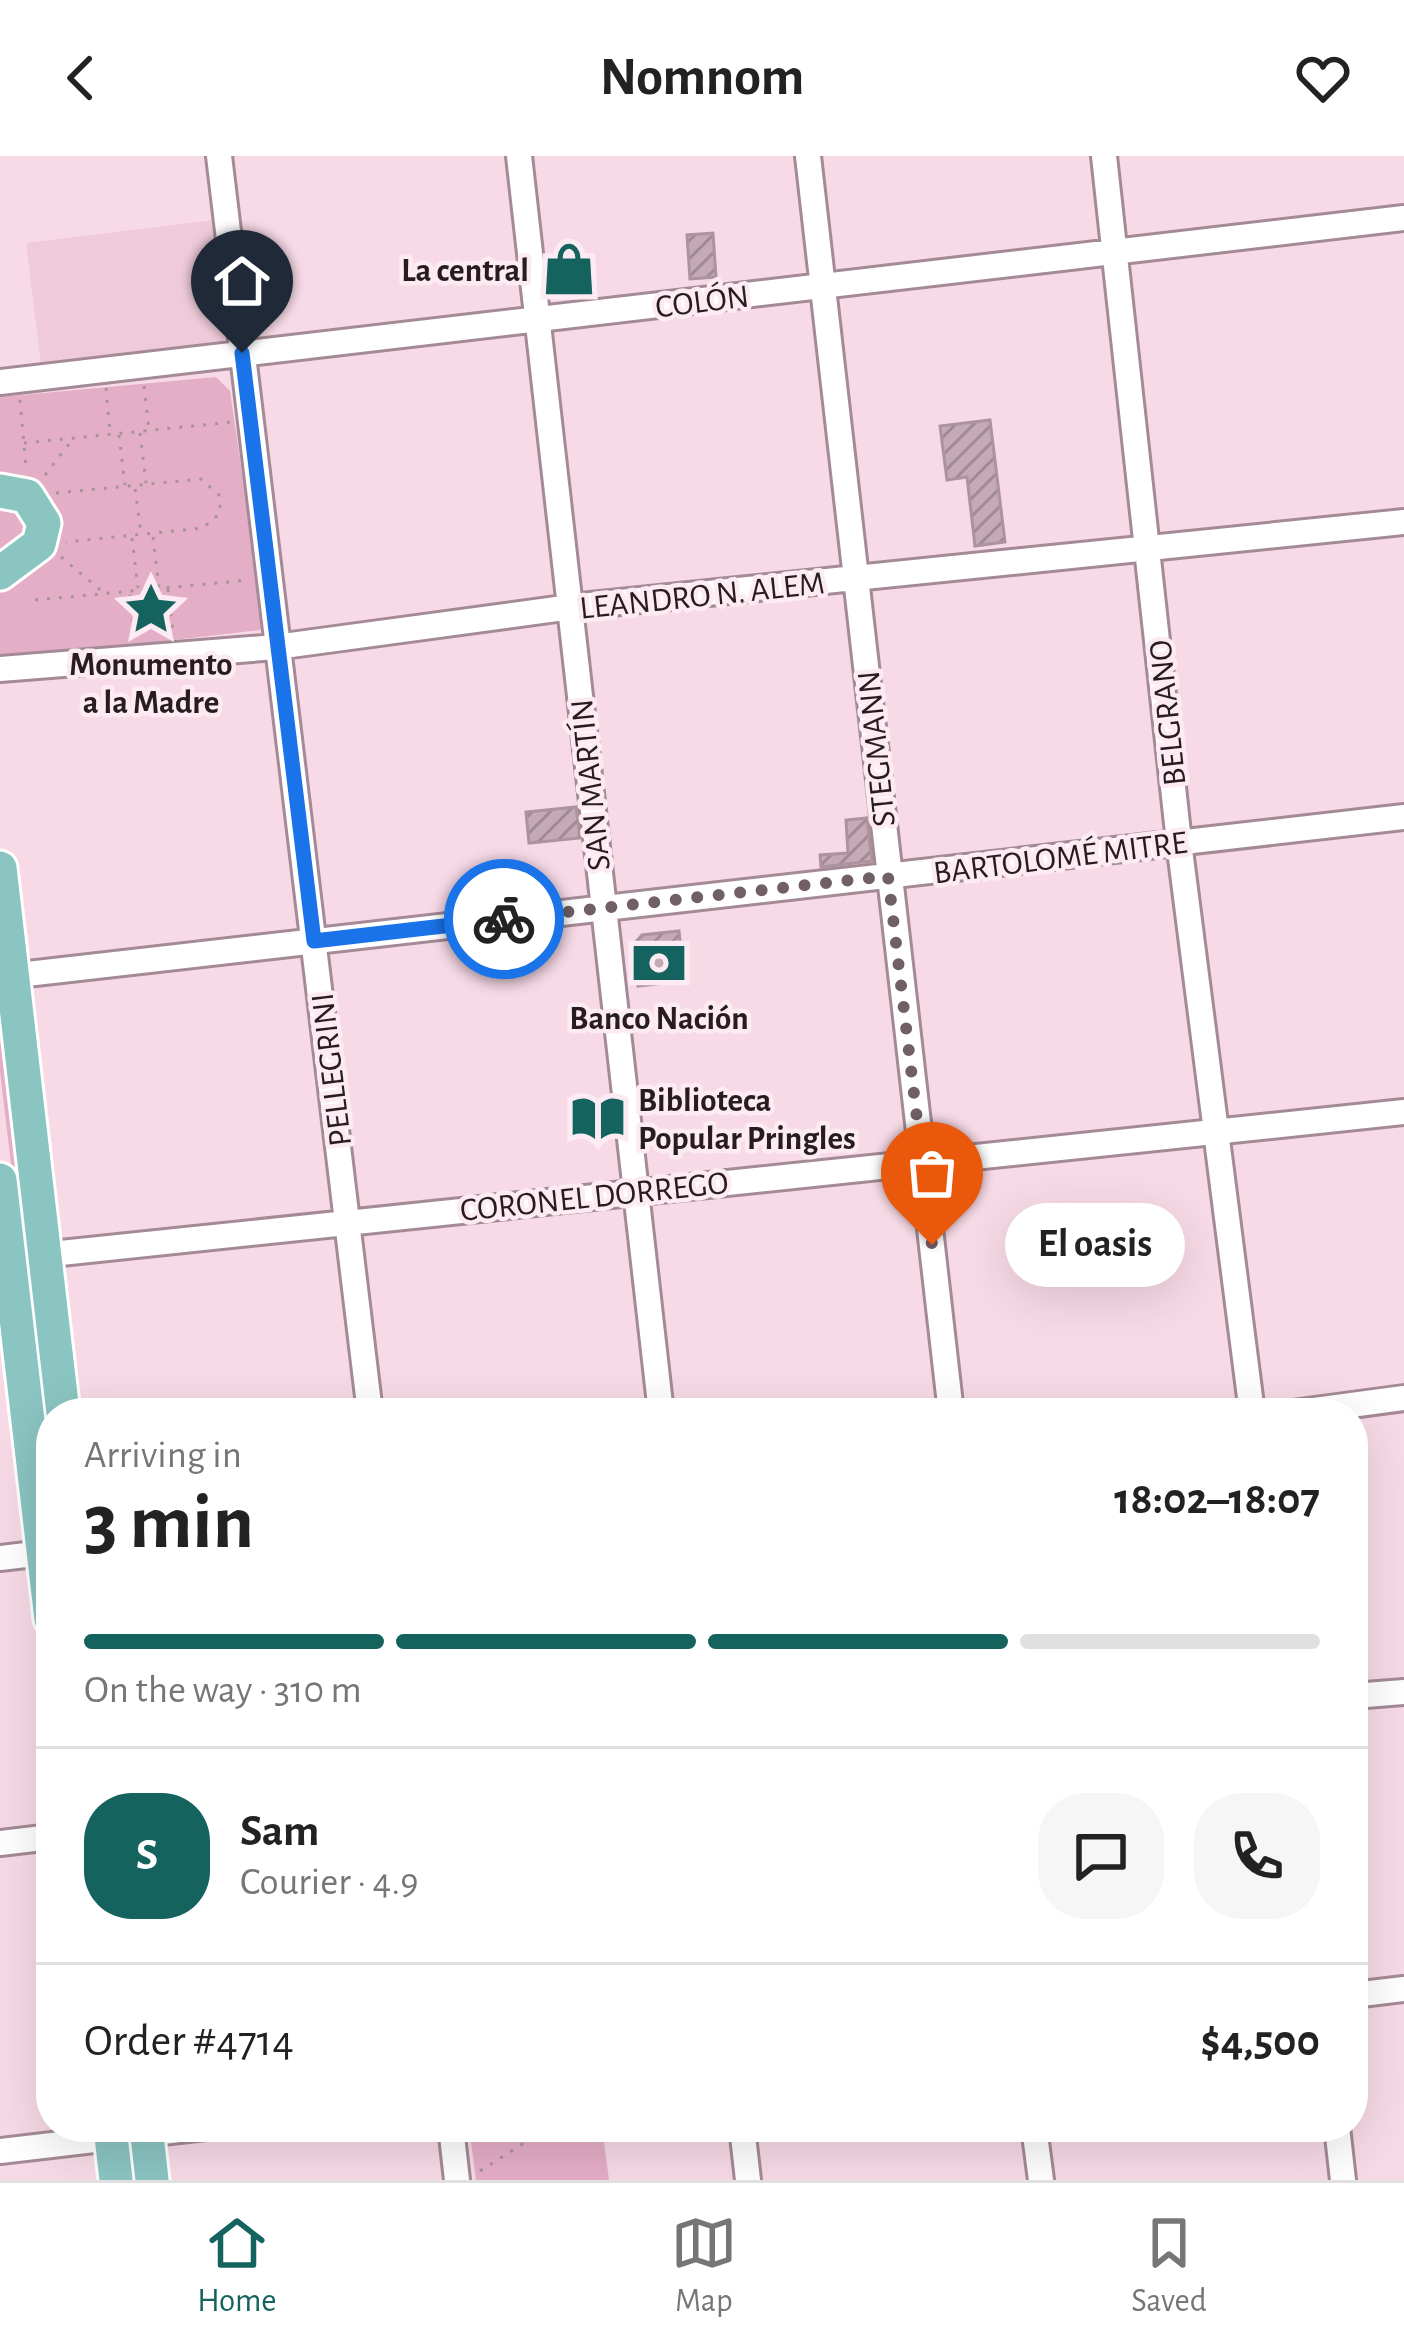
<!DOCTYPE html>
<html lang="en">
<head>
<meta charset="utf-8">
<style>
	body { margin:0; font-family:"Alegreya Sans",sans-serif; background:#f6f6f6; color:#222; height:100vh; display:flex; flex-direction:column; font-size:45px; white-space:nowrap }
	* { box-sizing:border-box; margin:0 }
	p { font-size:39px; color:#767676 }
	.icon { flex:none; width:66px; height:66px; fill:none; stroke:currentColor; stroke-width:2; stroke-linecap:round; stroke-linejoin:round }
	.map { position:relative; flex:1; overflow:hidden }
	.drawer { position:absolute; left:36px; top:1242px; width:1332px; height:744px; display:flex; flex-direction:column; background:#fff; border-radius:48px; box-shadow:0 12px 48px #0002 }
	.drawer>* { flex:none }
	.pin { position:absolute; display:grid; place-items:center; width:102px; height:102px; color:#fff; margin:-123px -51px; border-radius:50% 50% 50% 0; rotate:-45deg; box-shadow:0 0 12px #0007 }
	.pin .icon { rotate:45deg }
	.courier { position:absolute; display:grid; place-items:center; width:120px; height:120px; margin:-60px; border:9px solid #1a73e8; border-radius:50%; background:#fff; color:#222; box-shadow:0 3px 15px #0007 }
	.bubble { position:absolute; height:84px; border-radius:42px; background:#fff; box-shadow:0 12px 48px #0002; font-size:39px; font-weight:700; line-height:84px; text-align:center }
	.overview em { font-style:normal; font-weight:700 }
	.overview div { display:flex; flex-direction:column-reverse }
	.overview { display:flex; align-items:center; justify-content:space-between; height:204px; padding:0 48px }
	h1 { font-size:78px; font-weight:700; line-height:90px }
	.bar { display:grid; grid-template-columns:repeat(4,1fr); gap:18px 12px; align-content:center; height:144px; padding:0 48px }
	.bar i { height:15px; border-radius:9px; background:#e0e0e0 }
	.bar .selected { background:#14635e }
	.bar p { grid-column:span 4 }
	.line { display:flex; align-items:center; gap:30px; padding:0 48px; border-top:3px solid #e0e0e0 }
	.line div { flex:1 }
	.round { display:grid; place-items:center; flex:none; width:126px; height:126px; border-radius:48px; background:#f6f6f6 }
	header { display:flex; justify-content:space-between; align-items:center; height:156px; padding:0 48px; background:#fff; font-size:54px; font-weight:700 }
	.tab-bar { display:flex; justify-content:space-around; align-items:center; height:168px; border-top:3px solid #e0e0e0; background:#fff; font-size:33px; color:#767676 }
	.tab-bar a { display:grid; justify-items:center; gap:6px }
	.tab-bar .selected { color:#14635e }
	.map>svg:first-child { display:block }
	.built { fill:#efcbda }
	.park { fill:#e5aec7 }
	.building { fill:url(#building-hatch); stroke:#ad939e; stroke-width:3 }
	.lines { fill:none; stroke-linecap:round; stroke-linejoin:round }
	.minor-casing { stroke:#a48a96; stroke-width:30 }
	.major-casing { stroke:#fff; stroke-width:39 }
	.path { stroke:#a8939c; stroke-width:3; stroke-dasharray:3 9; stroke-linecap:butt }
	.minor { stroke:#fff; stroke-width:24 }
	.major { stroke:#8bc5c2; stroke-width:33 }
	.done { stroke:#705f66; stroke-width:12; stroke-dasharray:0 21.6 }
	.route { stroke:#1a73e8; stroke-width:15 }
	.labels { text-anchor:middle; stroke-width:9; stroke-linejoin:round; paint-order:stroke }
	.poi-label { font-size:33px; font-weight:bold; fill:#271d21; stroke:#fcebf2 }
	.street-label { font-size:33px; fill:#271d21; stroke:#fcebf2 }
</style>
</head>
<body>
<header><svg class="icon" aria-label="back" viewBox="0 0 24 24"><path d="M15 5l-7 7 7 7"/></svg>Nomnom<svg class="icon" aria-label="heart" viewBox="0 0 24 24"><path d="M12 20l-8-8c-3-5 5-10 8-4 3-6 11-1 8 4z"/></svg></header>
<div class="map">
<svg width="1404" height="2024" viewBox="0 0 1404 2024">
	<defs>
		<pattern id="building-hatch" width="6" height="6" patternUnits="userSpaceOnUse" patternTransform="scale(3)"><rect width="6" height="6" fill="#c5aab5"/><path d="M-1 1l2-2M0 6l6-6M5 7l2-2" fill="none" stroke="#a08a93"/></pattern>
	</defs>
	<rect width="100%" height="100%" fill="#f7dae6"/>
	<path class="built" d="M214,64L228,180L220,187L41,208L26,87Z"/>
	<path class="park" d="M216,221L230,235L264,466L260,474L0,504V425L48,382L0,328V241Z
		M0,342H13L36,372L0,409Z
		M0,842L29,1079L19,1075L0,916Z
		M469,1971H602L609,2024H476Z"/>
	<path class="building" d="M713,77L716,121L690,123L687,79Z
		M990,264L1005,386L975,390L967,321L947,324L940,270Z
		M576,651L580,682L529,687L526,656Z
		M867,662L872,705L821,711L820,699L848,697L846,664Z
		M679,775L684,825L638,830L633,789L642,779Z"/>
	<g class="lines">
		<defs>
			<path id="minor" d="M219,0L370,1257
				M519,0L661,1257
				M808,0L951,1257
				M1104,0L1179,686L1252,1257
				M0,226L1404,62
				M0,513L276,491L571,451L1404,366
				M0,821L1404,661
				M32,1100L1404,956
				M1292,1257L1404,1242
				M0,1402L51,1396
				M1353,1540L1404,1536
				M0,1687L51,1681
				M1353,1839L1404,1833
				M451,1971L457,2024
				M742,1971L748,2024
				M1034,1971L1041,2024
				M1337,1971L1343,2024
				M0,1995L205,1971"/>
			<path id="major" d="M0,335L27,340L44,367L39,388L0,417
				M0,712L63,1257
				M0,1024L51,1463
				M110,1971L116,2024
				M146,1971L152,2024"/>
		</defs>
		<use href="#minor" class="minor-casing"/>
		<use href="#major" class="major-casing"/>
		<path class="path" d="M144,230L149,274
			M106,232L110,276
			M20,244L26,313
			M140,277L146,327
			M119,279L125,329
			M24,287L233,266
			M45,319L72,284
			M135,333L141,377
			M56,337L201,323L220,340V357L203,372L66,386
			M153,381L159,431
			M132,382L138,432
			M61,401L104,437
			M168,433L173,477
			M130,439L135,483
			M35,444L250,424
			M480,2015L549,1971"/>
		<use href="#minor" class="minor"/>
		<use href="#major" class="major"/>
	</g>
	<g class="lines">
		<path class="done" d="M504,763L888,720L932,1089"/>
		<path class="route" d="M242,197L314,785L504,763"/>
	</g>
	<defs>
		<symbol id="shop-bare" viewBox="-9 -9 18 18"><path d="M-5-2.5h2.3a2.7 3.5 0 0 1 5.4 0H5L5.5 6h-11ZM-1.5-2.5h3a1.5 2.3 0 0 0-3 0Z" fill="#14635e" stroke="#fcebf2" stroke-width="2.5" paint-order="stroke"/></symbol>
		<symbol id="sight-bare" viewBox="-9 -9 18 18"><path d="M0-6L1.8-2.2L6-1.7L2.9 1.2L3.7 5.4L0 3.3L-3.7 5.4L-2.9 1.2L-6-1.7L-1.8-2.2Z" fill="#14635e" stroke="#fcebf2" stroke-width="2.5" paint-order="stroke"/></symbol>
		<symbol id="bank-bare" viewBox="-9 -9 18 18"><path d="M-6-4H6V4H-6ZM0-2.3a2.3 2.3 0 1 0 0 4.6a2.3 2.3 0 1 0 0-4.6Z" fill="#14635e" stroke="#fcebf2" stroke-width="2.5" paint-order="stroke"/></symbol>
		<symbol id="library-bare" viewBox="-9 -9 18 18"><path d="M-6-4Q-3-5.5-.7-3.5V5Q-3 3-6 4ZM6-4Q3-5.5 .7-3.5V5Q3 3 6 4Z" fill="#14635e" stroke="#fcebf2" stroke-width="2.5" paint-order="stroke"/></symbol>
	</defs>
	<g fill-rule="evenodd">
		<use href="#shop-bare" x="531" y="75" width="76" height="76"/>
		<use href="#sight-bare" x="113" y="415" width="76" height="76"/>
		<use href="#bank-bare" x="621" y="769" width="76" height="76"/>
		<use href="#library-bare" x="560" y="924" width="76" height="76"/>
	</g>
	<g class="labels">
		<g class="poi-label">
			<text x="529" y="125" text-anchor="end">La central</text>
			<text x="151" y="519">Monumento<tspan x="151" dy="38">a la Madre</tspan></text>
			<text x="659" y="873">Banco Nación</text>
			<text x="638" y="955" text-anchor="start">Biblioteca<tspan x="638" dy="38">Popular Pringles</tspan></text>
		</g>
		<g class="street-label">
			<text transform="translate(702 144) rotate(-7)" y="12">COLÓN</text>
			<text transform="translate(702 438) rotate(-6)" y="12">LEANDRO N. ALEM</text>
			<text transform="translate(1166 557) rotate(-96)" y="12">BELGRANO</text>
			<text transform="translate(875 593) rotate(-96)" y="12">STEGMANN</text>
			<text transform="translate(589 629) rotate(-96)" y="12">SAN MARTÍN</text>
			<text transform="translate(1060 700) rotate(-7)" y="12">BARTOLOMÉ MITRE</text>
			<text transform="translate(330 914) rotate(-97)" y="12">PELLEGRINI</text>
			<text transform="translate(594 1039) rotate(-6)" y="12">CORONEL DORREGO</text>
		</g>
	</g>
</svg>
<div class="pin" style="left:932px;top:1089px;background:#ea580c"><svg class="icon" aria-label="bag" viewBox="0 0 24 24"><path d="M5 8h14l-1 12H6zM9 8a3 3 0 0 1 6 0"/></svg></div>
<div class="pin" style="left:242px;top:197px;background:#1f2937"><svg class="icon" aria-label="home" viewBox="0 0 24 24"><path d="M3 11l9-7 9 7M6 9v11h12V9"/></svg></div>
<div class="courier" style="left:504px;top:763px"><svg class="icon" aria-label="bike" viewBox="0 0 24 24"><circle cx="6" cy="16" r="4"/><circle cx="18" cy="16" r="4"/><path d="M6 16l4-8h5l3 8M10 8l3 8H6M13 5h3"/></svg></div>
<div class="bubble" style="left:1005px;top:1047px;width:180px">El oasis</div>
<section class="drawer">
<div class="overview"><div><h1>3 min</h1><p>Arriving in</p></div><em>18:02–18:07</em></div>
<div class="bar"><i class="selected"></i><i class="selected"></i><i class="selected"></i><i></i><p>On the way · 310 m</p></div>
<div class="line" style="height:216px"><b class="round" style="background:#14635e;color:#fff">S</b><div><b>Sam</b><p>Courier · 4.9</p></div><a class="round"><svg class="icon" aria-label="chat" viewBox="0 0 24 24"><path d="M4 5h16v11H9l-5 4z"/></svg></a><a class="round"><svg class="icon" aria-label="phone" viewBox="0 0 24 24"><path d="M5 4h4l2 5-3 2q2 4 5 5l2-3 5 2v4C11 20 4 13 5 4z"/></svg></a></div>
<div class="line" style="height:156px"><div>Order #4714</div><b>$4,500</b></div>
</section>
</div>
<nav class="tab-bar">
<a class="selected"><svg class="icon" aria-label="home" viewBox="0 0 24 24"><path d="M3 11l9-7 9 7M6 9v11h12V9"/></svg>Home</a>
<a><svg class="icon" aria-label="map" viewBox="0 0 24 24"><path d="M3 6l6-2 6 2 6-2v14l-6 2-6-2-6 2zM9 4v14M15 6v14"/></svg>Map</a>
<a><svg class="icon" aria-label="saved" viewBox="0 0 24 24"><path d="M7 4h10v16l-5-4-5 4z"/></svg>Saved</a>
</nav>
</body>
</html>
